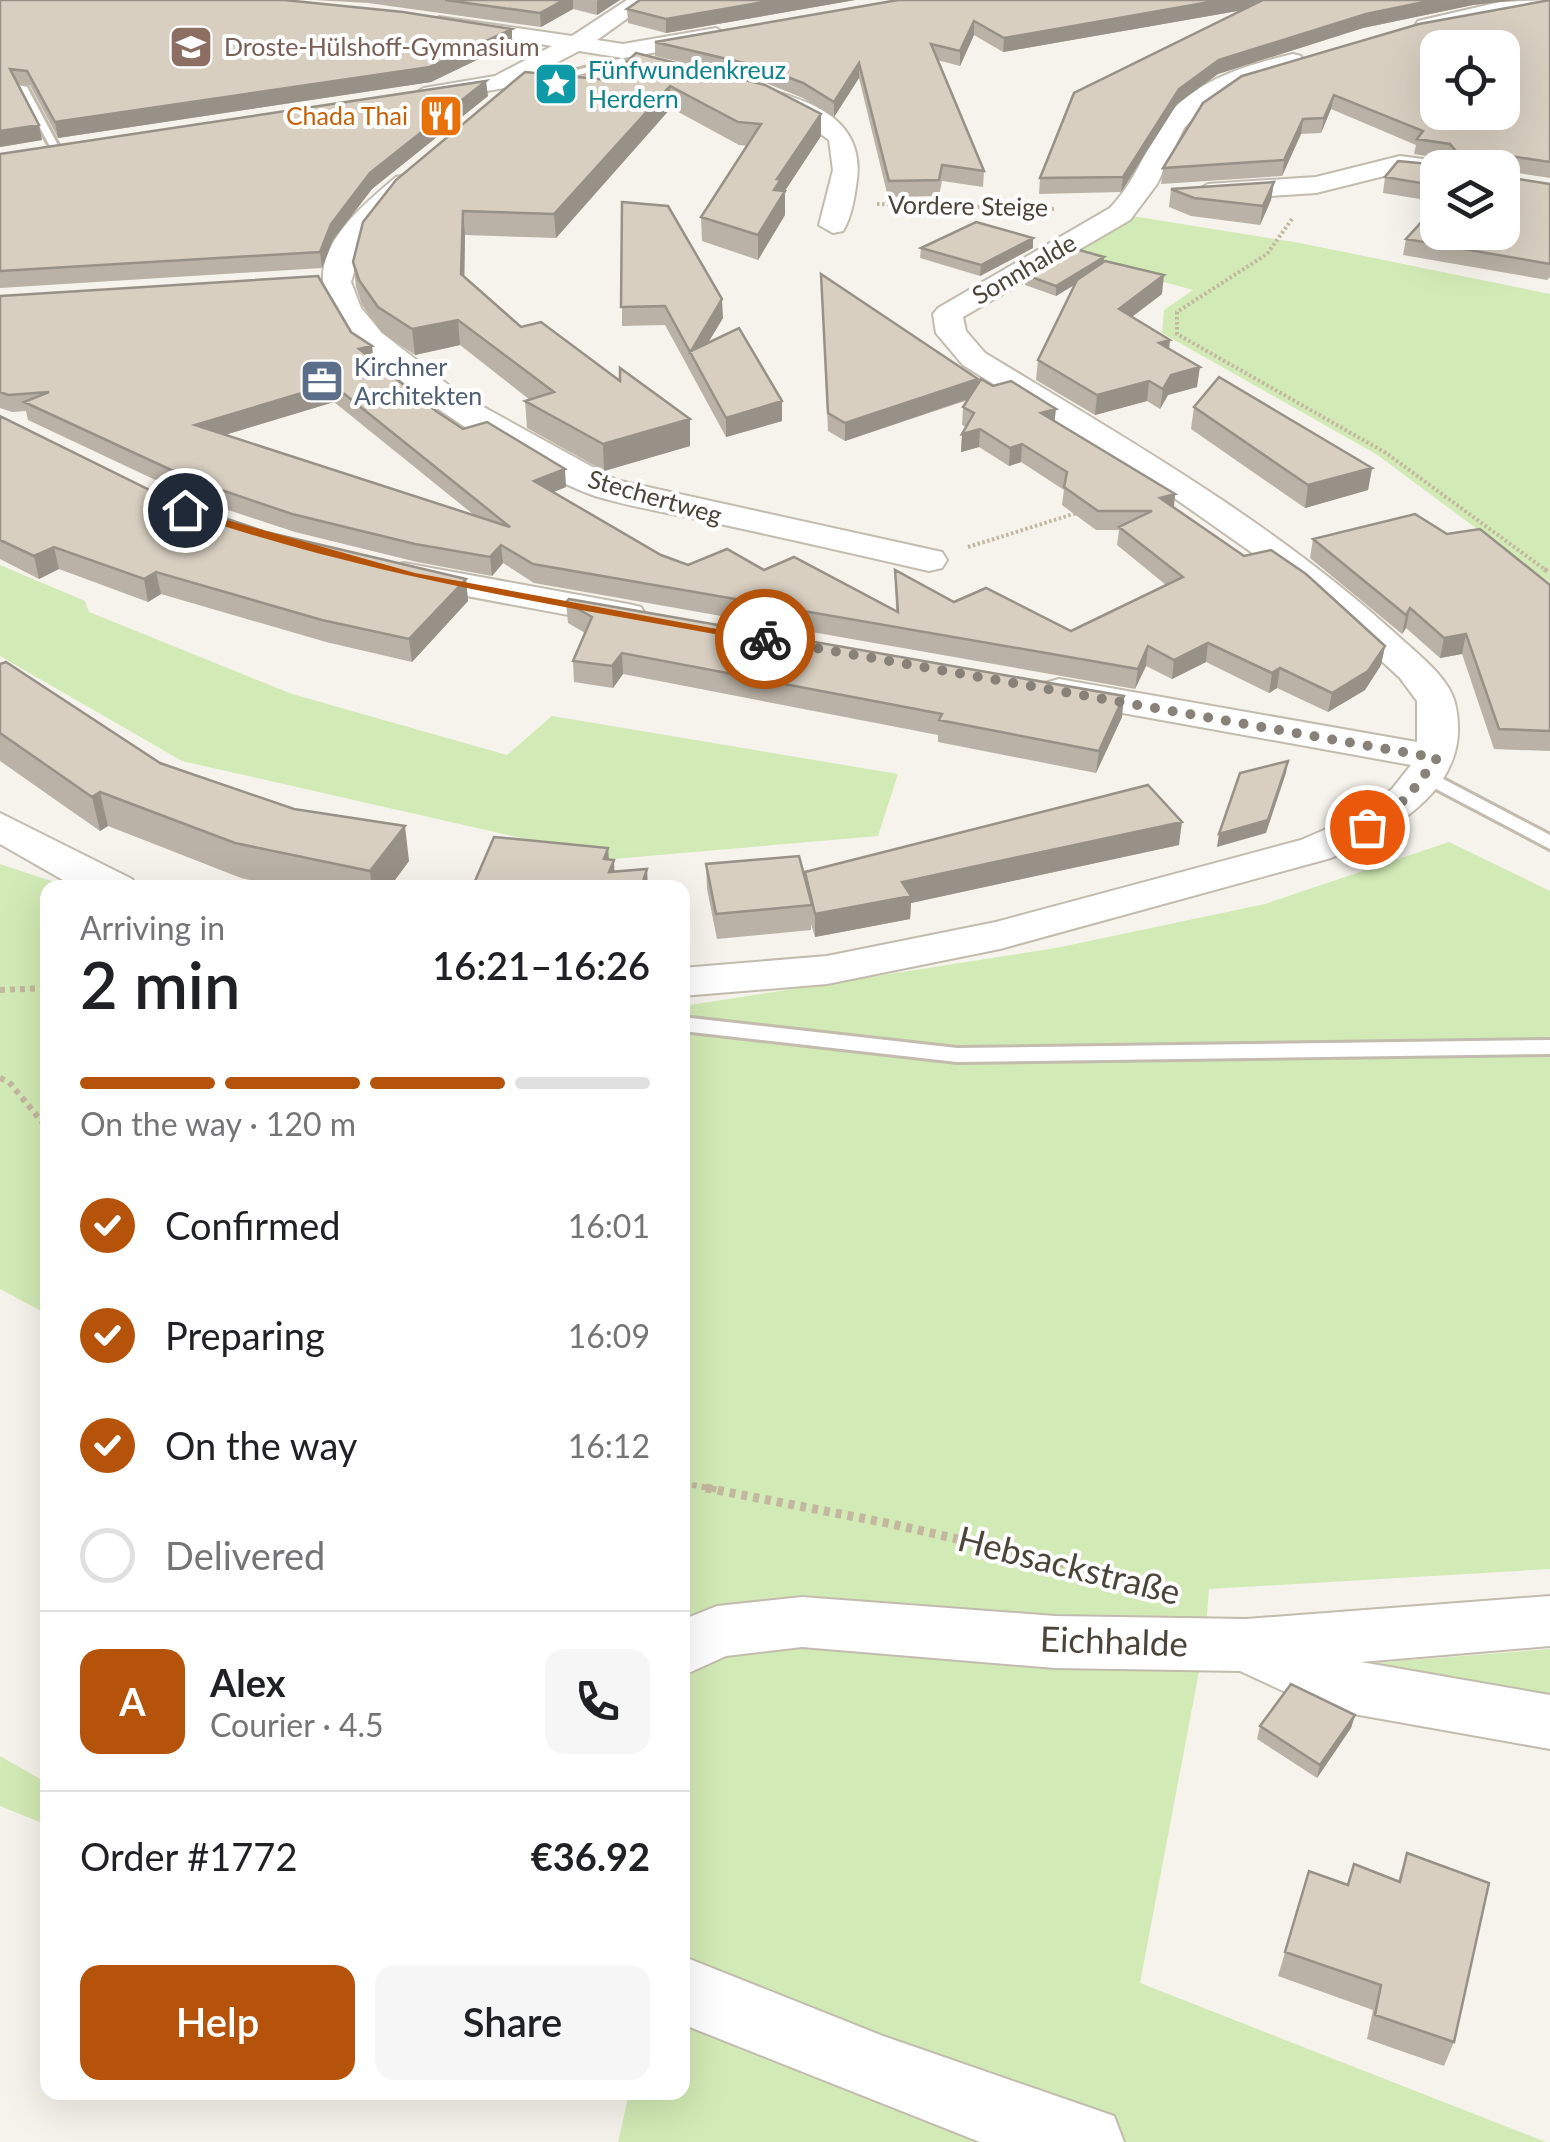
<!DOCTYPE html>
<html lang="en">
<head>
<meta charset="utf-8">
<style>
	body { margin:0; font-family:Lato,sans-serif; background:#f6f6f6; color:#202124; height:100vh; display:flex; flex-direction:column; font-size:38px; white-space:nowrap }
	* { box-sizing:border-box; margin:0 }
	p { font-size:32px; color:#757577 }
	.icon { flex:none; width:55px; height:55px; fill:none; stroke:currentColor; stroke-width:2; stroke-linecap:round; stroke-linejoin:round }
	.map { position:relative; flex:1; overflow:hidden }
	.panel { position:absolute; left:40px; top:880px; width:650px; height:1220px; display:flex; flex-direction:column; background:#fff; border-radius:20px; box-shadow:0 10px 40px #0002 }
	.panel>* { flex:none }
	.buttons { position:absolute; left:1420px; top:30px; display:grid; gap:20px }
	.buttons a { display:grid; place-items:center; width:100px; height:100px; border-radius:20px; background:#fff; box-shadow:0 10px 40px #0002; font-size:50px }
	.pin { position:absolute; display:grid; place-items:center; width:85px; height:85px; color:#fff; margin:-42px; border:5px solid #fff; border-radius:50%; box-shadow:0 2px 10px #0007 }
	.courier { position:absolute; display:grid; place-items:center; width:100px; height:100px; margin:-50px; border:8px solid #b45309; border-radius:50%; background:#fff; color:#222; box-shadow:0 2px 12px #0007 }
	.head em { font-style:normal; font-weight:600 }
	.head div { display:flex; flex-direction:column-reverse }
	.head { display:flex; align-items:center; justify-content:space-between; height:170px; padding:0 40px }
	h1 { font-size:65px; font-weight:600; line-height:75px }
	.bar { display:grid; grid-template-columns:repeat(4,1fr); gap:15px 10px; align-content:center; height:120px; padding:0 40px }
	.bar i { height:12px; border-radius:8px; background:#e0e0e0 }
	.bar .on { background:#b45309 }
	.bar p { grid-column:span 4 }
	.line { display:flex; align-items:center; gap:25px; padding:0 40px; border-top:2px solid #e0e0e0 }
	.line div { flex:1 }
	.round { display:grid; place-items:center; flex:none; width:105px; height:105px; border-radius:20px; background:#f6f6f6 }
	ol { padding:0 40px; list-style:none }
	li { display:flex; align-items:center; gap:30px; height:110px }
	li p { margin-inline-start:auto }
	li .icon { padding:10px; border-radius:50%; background:#b45309; color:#fff; stroke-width:4 }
	li:last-child { color:#757577 }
	li i { width:55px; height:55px; border:5px solid #e0e0e0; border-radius:50% }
	.button { display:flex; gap:20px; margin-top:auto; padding:20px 40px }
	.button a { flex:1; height:115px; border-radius:20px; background:#b45309; color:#fff; font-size:40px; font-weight:600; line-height:115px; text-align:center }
	.button a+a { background:#f6f6f6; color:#202124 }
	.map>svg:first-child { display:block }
	.green { fill:#d2eab5 }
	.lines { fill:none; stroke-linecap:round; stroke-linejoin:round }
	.service-casing { stroke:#c2bbae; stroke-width:6 }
	.minor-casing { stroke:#c2bbae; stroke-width:4 }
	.path-far3 { stroke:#c4b79f; stroke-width:4; stroke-dasharray:2.5 2.5; stroke-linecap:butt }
	.path-far2 { stroke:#c4b79f; stroke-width:5; stroke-dasharray:4 4; stroke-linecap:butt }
	.path-far1 { stroke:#c4b79f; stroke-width:6; stroke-dasharray:5 5; stroke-linecap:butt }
	.path { stroke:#c4b79f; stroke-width:9; stroke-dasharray:6 6; stroke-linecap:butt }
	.service { fill:#fff; fill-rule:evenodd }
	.minor { fill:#fff; fill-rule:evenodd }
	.wall { fill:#bab2a6; fill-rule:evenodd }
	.shaded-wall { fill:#979187 }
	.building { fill:#d8cfc1; stroke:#979187; stroke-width:2.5; fill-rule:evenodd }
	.route { fill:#b45309 }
	.done { stroke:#878178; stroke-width:10; stroke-dasharray:0 18 }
	.labels { text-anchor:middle; stroke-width:8; stroke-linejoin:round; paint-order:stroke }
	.far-education-label { font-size:25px; fill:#785e54; stroke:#fff; text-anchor:start }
	.far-culture-label { font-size:25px; fill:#0d838f; stroke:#fff; text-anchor:start }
	.far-food-label { font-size:25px; fill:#c56008; stroke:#fff; text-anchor:end }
	.far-street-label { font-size:25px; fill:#4b4439; stroke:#fff }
	.far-service-label { font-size:25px; fill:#4e5e75; stroke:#fff; text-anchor:start }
	.near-street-label { font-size:35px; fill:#4b4439; stroke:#fff }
</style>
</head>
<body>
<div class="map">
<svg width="1550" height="2142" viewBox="0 0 1550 2142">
	<rect width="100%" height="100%" fill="#f6f3ec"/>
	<path class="green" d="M1132,216L1300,243L1550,294V583L1376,454L1162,333L1164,310L1193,290L1068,255Z
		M0,565L85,601L89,612L292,694L507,755L552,716L898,774L878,836L613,859L182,761L0,656Z
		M1449,842L1550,891V1038L1546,1044L1550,1052V1569L1209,1589L1205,1640L1140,1983L1546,2142H618L629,2093L682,2092L683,1006L1056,948L1265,904Z
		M0,864L69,887L48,888L47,1314L0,1289Z
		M1550,1649V1712L1348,1665Z
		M0,1756L47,1783V1825L0,1806Z"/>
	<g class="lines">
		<defs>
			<path id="service" d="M623,58L627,63L537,85L531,82Z
				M17,85L27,87L62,153L52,150Z
				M1428,771L1550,835V849L1421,781V773Z
				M682,1017L957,1048L1550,1040V1054L957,1062L682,1031Z"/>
			<path id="minor" d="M627,0H653L597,40L623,44L716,28L727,35L716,42L623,58L579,51L510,87L424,102L412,95L424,88L495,76L552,46L439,27V17L572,36Z
				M1550,0V10L1426,33L1415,26L1418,21L1500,2Z
				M1293,54L1301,56V66L1234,89L1204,107L1184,128L1157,184L1130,220L963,317L966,331L985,353C1127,439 1273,522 1397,635C1415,652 1449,677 1455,703C1475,786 1395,830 1331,858L1000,949L827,984L682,996V968L827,956L996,922L1301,840L1352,818L1392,789L1411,765L1045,699L1040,691L1045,683L1059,679L1417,742V701L1400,678L1305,590L1163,490L963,365L936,333L933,314L938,308L1110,208C1133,184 1143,156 1159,128C1187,82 1243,66 1293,54Z
				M761,88C815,101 868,122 856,186C854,201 851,218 843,231L833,233L819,225L833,170L829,140L804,122L752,100L749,95L752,90Z
				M1400,156L1438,161L1450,168H1438V177L1400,172L1316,193L1208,200L1195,192L1208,184L1316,177Z
				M405,175L418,183L364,240L351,282L361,308L382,333L460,394L616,480L942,552L947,560L942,568L929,571C855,554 781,537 706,521C670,513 631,507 595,496C531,475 326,352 323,280C321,238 368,201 396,177Z
				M404,563L628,604L641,607L646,615L641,623L628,626L391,582L386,574L391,566Z
				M0,813L132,879L138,888H77L0,844Z
				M1550,1596V1646L1361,1662L1550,1695V1749L1320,1708L1240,1671L1055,1668L802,1647L726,1656L682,1676V1620L717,1606L802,1597L1055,1616L1246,1619Z
				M682,1956L883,2036L1114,2116L1124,2142H980L682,2024Z"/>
		</defs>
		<use href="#service" class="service-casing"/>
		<use href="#minor" class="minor-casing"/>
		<path class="path-far3" d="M877,204L1054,209
			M1292,219L1267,254L1177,312V334L1386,453L1547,571
			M968,547L1080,512"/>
		<path class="path-far2" d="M1544,569L1550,573"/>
		<path class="path-far1" d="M0,990L48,988
			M0,1078L9,1082L48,1129
			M682,1483L719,1490"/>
		<path class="path" d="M706,1488L892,1524L1175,1589"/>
		<use href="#service" class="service"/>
		<use href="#minor" class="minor"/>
	</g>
	<path class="wall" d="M0,0L512,29V43L431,82L58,138L30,85L18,84L39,125L42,140L0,147Z
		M314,0H620L597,15L573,9L541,27L368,3Z
		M855,0L666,33L628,23L627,9Z
		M898,0H1518L1473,5L1363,28L1218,74L1177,104L1121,192L1039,194L1040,178L1243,10L1003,52L974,35L960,66L937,60L984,171L983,187L942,181L939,196L888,197L859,78L834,117L803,98L761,81L655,56V42Z
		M1550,0V178L1504,171L1505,177L1550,184V277L1547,280L1403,255L1406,239L1502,232L1438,168V202L1383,193L1385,177L1440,165L1444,159L1414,154L1416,145L1331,109L1321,133L1301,134L1282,176L1161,184L1163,168Z
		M636,53L821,136L784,191L785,215L758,260L702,241L701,217L747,146L739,145L671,108L556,238L465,235L464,276L521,327L690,446L604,471L527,428L525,401L530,400L460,345L415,355L381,332L362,305L356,287L353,262L608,80Z
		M488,96L372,189L333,240L322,268L0,288V154Z
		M1274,182L1271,200L1260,225L1191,216L1169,207L1171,189Z
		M622,202L723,318L708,342L782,421L726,437L665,325L622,326Z
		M1033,238V248L980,276L920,258L921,248Z
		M1103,262L1162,294L1132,317L1169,349L1197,387L1168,395L1160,409L1147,401L1095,415L1036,380L1038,360L1075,284L1056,296L1025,285L1026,275Z
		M821,274L978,379V383L1055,421L1175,494L1174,508L1244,556L1385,646L1381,665L1365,690L1328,712L1277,688L1269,693L1206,662L1172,679L1146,666L1135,689L534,583L503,563L492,576L417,562L295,532L198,500L28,420L26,411L12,412L0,408V296L351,332L372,346L373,360L436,411L463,429L566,487L553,492L661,555L688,565L764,570L896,611L895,570L954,602L1071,631L1166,585L1117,545L1119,530H1096L1062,505L1064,490L1021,462L1009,466L979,447L961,452L962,434L966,427L962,425L963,407L968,400L845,441L828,431ZM334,402L474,515L225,435Z
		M1194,407L1372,468L1368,490L1305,508L1191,429Z
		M0,416L168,499L266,532L466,579L468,601L412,662L326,642L161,594L148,602L59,569L39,579L0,559Z
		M1447,534L1550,585V751L1494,749L1462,654L1440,658L1406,628L1402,634L1310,558L1313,539Z
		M566,602L1122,717L1096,773L938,742V735L623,674L613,688L574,682L573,661L585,633L568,623Z
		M0,664L160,763L294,809L409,861L389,888H284L241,878L108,826L100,831L0,761Z
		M1179,845L911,903L910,919L815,937L811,924V930L717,939L707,889L706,864L805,879V872Z
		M1355,1715L1351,1728L1317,1778L1257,1739L1260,1726Z
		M1407,1853L1454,2042L1444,2066L1367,2039L1373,2010L1278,1976L1309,1871L1347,1885L1354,1864L1398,1881Z"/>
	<path class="shaded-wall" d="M564,0H573V9L541,27L540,13Z
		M598,0H620L597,15V1Z
		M775,0H855L666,33V19Z
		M1221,0H1284L1283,3L1003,52L1004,38Z
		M1434,0H1518L1473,5L1363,28L1218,74L1177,104L1121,192L1123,177L1179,89L1219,60L1366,14Z
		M974,21V35L960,66V51Z
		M512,29V43L431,82L58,138L55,122Z
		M859,63V78L834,117V102Z
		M486,81L488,96L372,189L333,240L322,268L320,252L331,224L370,173Z
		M670,86L671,108L556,238L554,214Z
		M1334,95L1331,109L1321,133L1324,118Z
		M821,114V136L781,197L785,191V215L758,260V235L777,179Z
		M1303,119L1301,134L1282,176L1284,160Z
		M39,125L42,140L0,147V131Z
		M1274,182L1271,200L1260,225L1263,206Z
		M463,211L465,235L464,299L461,274Z
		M1033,238V248L980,276L981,265Z
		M1104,257L1103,268L1056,296V286Z
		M1164,275L1162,294L1117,328L1119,309Z
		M722,299L723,318L696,363L691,351Z
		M458,320L460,345L415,355L412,329Z
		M1170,340L1168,360L1159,343Z
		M372,346L374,363L359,349Z
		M1200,367L1197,387L1168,395L1160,409L1163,389L1171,375Z
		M978,379L977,396L845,441V423Z
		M1149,381L1147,401L1095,415L1097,395Z
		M332,384L334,402L198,443L195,425Z
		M782,401V421L726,437V418Z
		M1056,409L1054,427L1041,413Z
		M690,419V446L604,471L603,444Z
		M980,429L979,447L961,452L962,434Z
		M1022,444L1021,462L1009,466L1010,448Z
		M1372,468L1368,490L1305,508L1308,485Z
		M565,469L566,487L536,499L534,481Z
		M1175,494L1173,513L1160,498Z
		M501,545L503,563L492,576L490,557Z
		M54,547L59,569L39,579L34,556Z
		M156,572L161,594L148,602L144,579Z
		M466,579L468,601L412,662L409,639Z
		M1410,608L1406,628L1402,634L1406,615Z
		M1466,634L1462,654L1440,658L1444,638Z
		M1208,643L1206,662L1172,679L1174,660Z
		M1148,646L1146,666L1135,689L1138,669Z
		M1385,646L1381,665L1365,690L1328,712L1332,693Z
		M622,653L623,674L613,688L612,666Z
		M1280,668L1277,688L1269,693L1272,673Z
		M1124,696L1122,717L1096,773L1099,751Z
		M1288,761L1286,773L1266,833L1217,847L1219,834Z
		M100,792L108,826L100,831L92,797Z
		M1182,822L1179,845L911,903L910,919L815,937V914L902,882Z
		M405,826L409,861L389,888H372L370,871Z
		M608,848L610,871L614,860L615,885L604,859Z
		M647,869L648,888H641Z
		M1355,1715L1351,1728L1317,1778L1320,1765Z"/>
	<path class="building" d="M0,0H284L403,12L512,29L430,67L55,122L27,71L10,69L39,125L0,131Z
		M445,0H564L540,13Z
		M640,0H775L666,19L627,9Z
		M898,0H1221L1004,38L974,21L960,51L931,44L984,171L942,165L939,180L889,181L859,63L834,102L803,83L761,67L655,42Z
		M1263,0H1434L1366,14L1219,60L1179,89L1123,177L1040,178L1074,93Z
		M1550,0V162L1503,155L1505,177L1550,184V264L1406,239L1438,204V232H1502V168H1438V186L1385,177L1398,161L1440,165L1445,156L1455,155L1456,151L1450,144L1417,139L1423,131L1334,95L1324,118L1303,119L1284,160L1163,168L1203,103L1242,76L1419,24ZM1438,48H1502V112H1438Z
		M636,53L765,85L821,114L777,179H781L774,190L785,191L758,235L701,217L761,124L738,122L670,86L554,214L463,211L461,274L521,327L541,322L620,381V368L690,419L603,444L525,401L554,392L458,320L412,329L378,307L359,280L353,262L363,222L396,180L525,72L608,80Z
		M486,81L370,173L331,224L320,252L0,271V154Z
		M1274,182L1263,206L1194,198L1171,189Z
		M622,202L668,206L722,299L691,351L739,328L782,401L726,418L665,306L621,307Z
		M976,222L1033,238L981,265L921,248Z
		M1072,248L1104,257L1056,286L1026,275Z
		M1105,261L1164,275L1119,309L1170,340L1159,343L1200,367L1171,375L1163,389L1149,381L1097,395L1038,360L1077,280Z
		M821,274L978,379L845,423L828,413Z
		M318,276L351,332L372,346L359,349L436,411L463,429L487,422L565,469L534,481L661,555L688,565L727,549L764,570L794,557L898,612L895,570L954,602L986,588L1071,631L1183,577L1119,527L1152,511H1098L1064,487L1067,472L1022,444L1010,448L980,429L962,434L974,413L963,407L981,379L993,386L1011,381L1056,409L1041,413L1175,494L1160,498L1244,556L1271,550L1306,574L1385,646L1368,671L1332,693L1280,668L1272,673L1208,643L1174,660L1148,646L1138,669L533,564L501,545L490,557L415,544L292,514L195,481L24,402L49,392L8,395L0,392V296ZM332,384L510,527L195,425Z
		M1219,377L1372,468L1308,485L1194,407Z
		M0,416L168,499L266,532L466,579L409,639L322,620L156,572L144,579L54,547L34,556L0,540Z
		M1415,514L1447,534L1480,529L1550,585V731L1499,729L1466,634L1444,638L1410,608L1406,615L1313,539Z
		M569,599L1124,696L1099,751L939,720L942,714L622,653L612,666L573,661L592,617L566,602Z
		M6,662L160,763L294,809L405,826L370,871L235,843L100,792L92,797L0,733V664Z
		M1288,761L1268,820L1219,834L1240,773Z
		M1148,785L1182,822L902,882L911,896L815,914L805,872Z
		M494,837L608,848L604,859L614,860L609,872L647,869L641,888H472Z
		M799,856L812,905L716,914L706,864Z
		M1291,1684L1355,1715L1320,1765L1260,1726Z
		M1407,1853L1489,1883L1454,2042L1375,2015L1381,1985L1285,1952L1309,1871L1348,1885L1354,1864L1400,1882Z"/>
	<path class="route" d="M181,507L415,573L771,639L765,643C565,607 374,578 181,512Z"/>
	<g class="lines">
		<path class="done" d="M765,639L1437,758L1407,798L1367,827"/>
	</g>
	<defs>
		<symbol id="school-square" viewBox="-11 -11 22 22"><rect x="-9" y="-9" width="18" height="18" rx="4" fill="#8d6e63" stroke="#fff"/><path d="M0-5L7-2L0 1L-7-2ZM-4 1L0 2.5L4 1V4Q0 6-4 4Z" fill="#fff"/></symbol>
		<symbol id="sight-square" viewBox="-11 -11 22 22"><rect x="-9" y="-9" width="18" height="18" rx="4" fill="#0f9aa8" stroke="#fff"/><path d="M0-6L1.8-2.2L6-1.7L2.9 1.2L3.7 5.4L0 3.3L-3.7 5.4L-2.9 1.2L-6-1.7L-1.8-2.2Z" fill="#fff"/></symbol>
		<symbol id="restaurant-square" viewBox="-11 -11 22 22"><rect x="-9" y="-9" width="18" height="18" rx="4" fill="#e8710a" stroke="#fff"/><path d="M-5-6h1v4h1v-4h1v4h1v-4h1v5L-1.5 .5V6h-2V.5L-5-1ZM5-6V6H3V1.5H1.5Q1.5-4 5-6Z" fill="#fff"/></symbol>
		<symbol id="office-square" viewBox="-11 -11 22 22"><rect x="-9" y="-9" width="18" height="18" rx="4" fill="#5c6f8a" stroke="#fff"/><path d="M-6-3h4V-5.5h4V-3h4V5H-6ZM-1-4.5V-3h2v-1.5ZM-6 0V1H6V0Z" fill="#fff"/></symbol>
	</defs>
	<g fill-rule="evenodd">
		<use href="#school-square" x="166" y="22" width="50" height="50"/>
		<use href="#sight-square" x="531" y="59" width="50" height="50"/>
		<use href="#restaurant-square" x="416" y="91" width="50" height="50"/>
		<use href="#office-square" x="297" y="356" width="50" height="50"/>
	</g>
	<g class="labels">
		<g class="far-education-label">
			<text x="224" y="56">Droste-Hülshoff-Gymnasium</text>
		</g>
		<g class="far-culture-label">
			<text x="588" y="79">Fünfwundenkreuz<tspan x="588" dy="29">Herdern</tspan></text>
		</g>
		<g class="far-food-label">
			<text x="408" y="125">Chada Thai</text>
		</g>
		<g class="far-street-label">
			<text transform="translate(968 206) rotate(1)" y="9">Vordere Steige</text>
			<text transform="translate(1024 269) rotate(-30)" y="9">Sonnhalde</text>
			<text transform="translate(655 497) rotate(16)" y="9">Stechertweg</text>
		</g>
		<g class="far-service-label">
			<text x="354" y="376">Kirchner<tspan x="354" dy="29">Architekten</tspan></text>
		</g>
		<g class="near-street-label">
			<text transform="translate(1069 1566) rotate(14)" y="12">Hebsackstraße</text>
			<text transform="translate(1114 1642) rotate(2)" y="12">Eichhalde</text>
		</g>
	</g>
</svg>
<div class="buttons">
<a><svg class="icon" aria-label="locate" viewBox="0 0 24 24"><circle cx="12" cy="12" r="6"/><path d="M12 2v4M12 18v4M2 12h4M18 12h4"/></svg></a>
<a><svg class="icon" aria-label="layers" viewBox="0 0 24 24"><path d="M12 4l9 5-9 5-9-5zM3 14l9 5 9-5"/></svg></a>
</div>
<div class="pin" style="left:1367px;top:827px;background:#ea580c"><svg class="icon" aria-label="bag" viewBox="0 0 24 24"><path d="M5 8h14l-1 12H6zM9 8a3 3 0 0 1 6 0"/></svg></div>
<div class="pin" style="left:185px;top:510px;background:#1f2937"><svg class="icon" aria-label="home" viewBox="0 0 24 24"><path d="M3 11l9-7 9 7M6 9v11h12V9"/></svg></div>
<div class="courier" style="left:765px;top:639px"><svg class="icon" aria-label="bike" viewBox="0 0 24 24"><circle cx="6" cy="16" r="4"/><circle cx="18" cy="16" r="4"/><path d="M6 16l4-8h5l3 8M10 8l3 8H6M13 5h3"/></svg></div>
<section class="panel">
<div class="head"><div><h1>2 min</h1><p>Arriving in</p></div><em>16:21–16:26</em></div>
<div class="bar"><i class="on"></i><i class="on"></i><i class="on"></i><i></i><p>On the way · 120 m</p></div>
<ol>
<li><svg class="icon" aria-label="check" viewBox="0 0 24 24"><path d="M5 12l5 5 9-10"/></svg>Confirmed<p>16:01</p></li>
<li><svg class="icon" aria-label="check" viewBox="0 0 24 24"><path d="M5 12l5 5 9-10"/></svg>Preparing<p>16:09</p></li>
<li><svg class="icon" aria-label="check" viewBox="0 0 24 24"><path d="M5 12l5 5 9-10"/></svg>On the way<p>16:12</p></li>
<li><i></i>Delivered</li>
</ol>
<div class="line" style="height:180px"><b class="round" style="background:#b45309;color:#fff">A</b><div><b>Alex</b><p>Courier · 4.5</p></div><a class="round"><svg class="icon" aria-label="phone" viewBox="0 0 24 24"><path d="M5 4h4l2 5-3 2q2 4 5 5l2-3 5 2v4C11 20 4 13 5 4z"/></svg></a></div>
<div class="line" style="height:130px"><div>Order #1772</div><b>€36.92</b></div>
<div class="button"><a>Help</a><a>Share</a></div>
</section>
</div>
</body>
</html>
